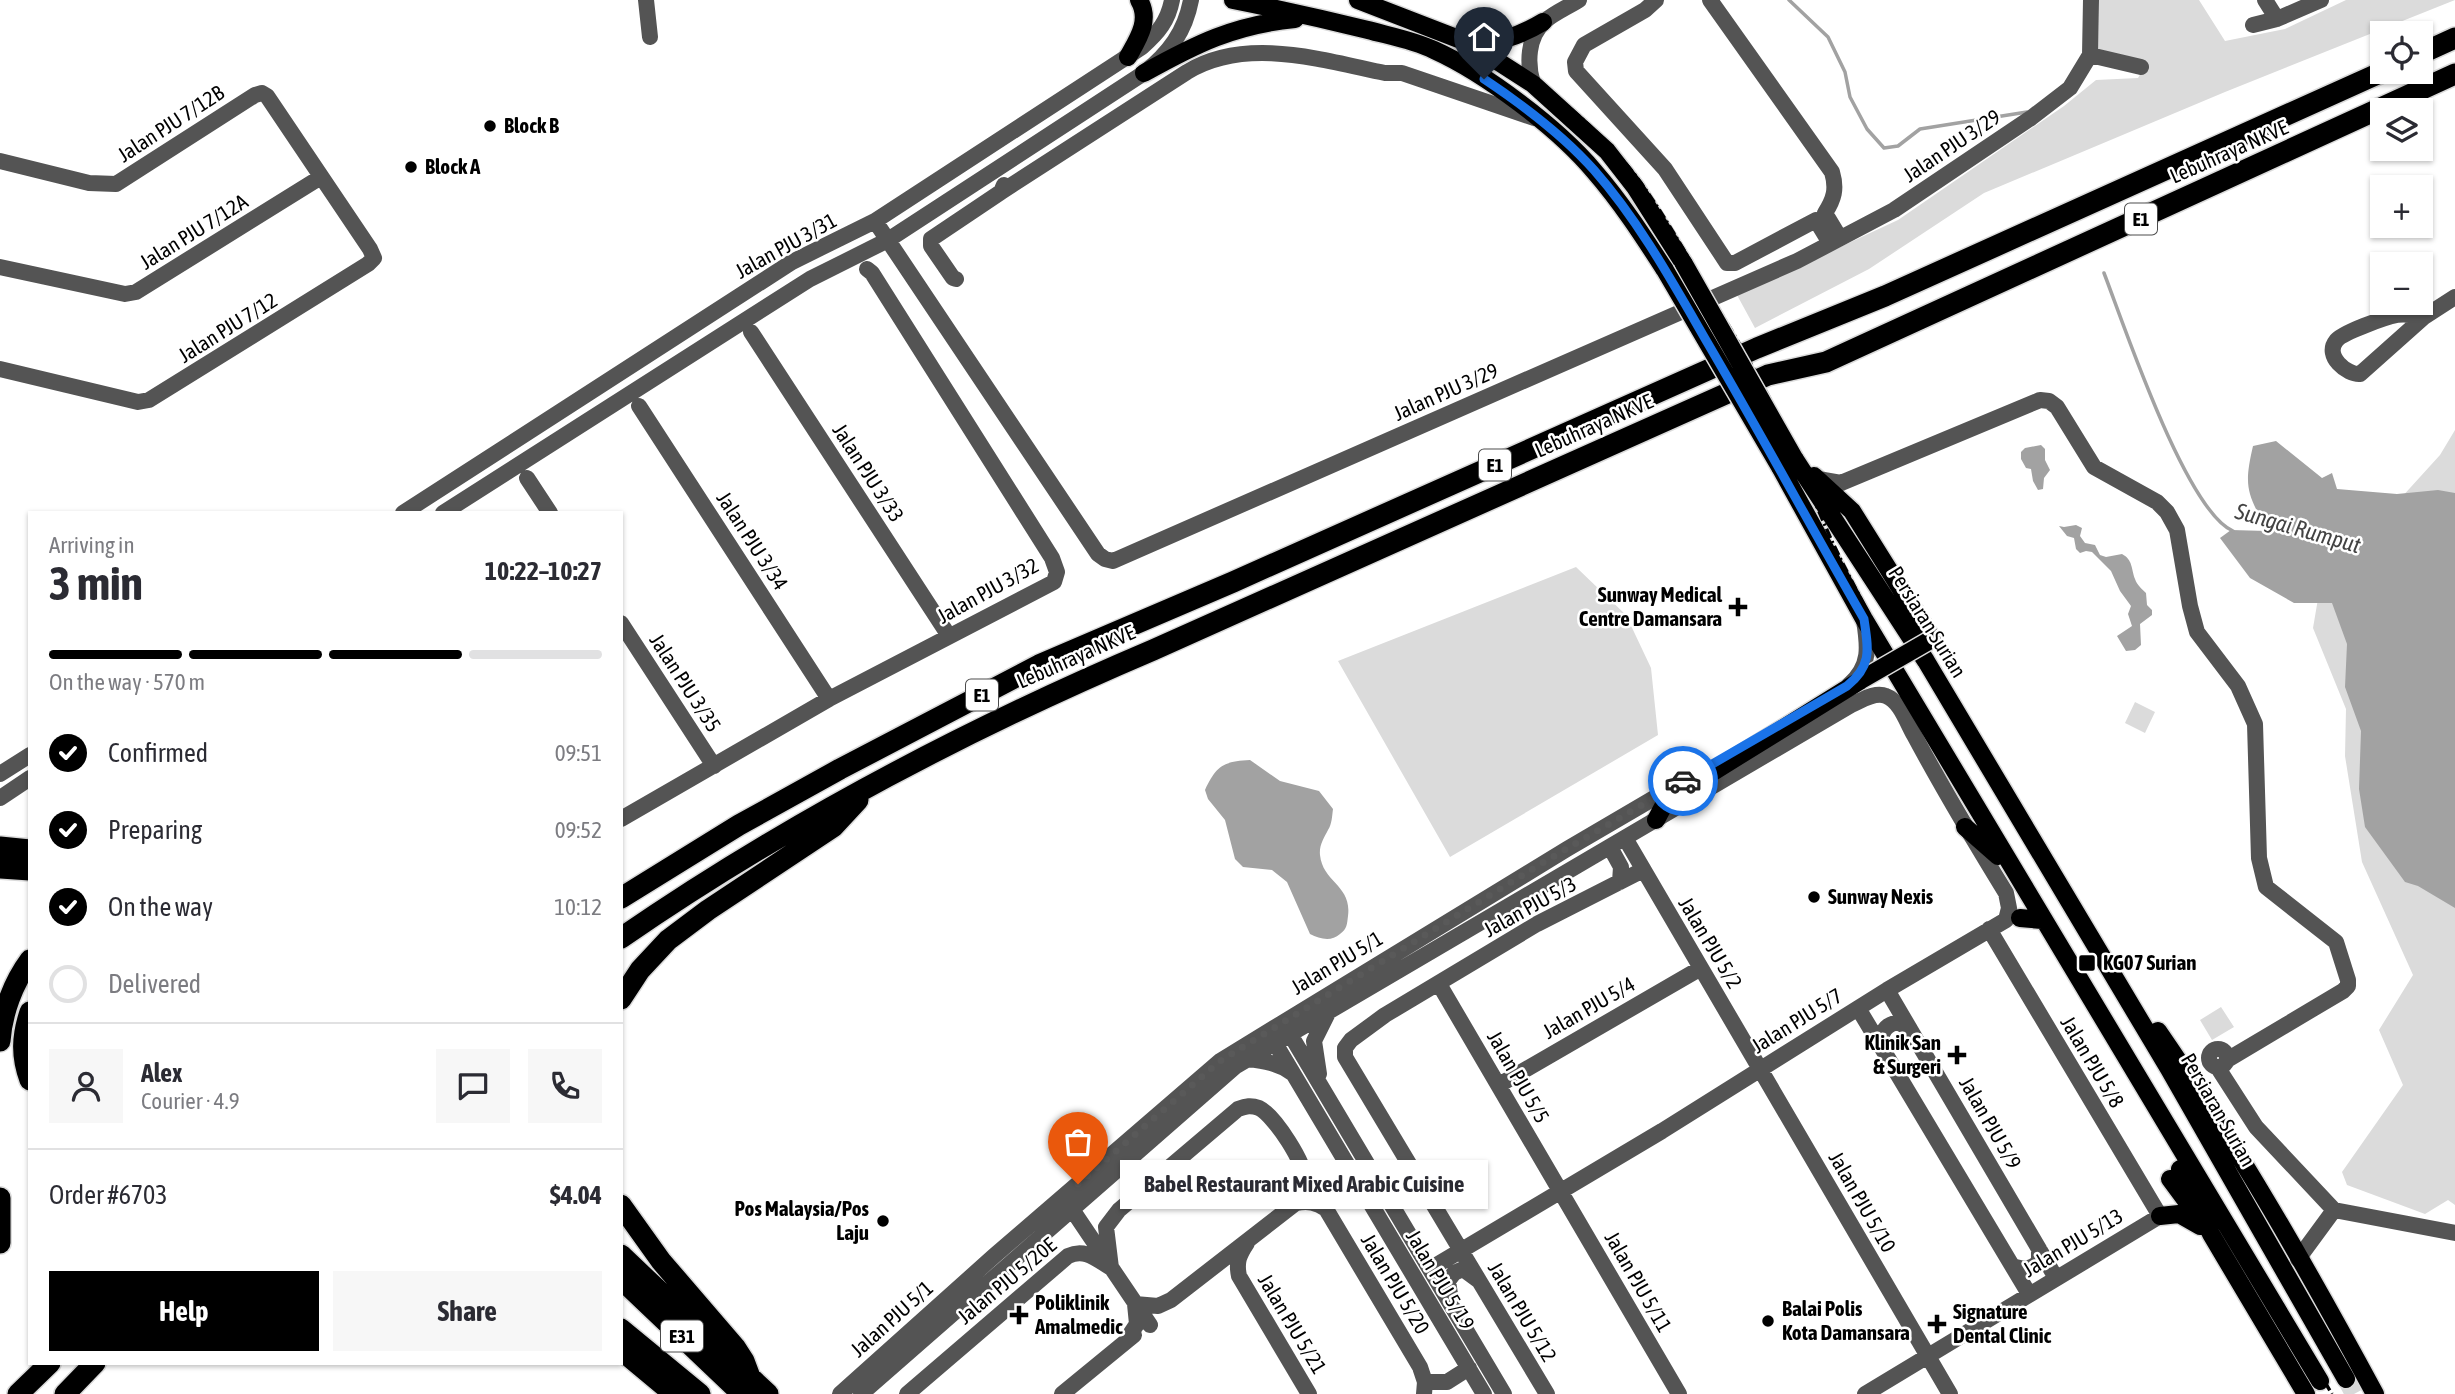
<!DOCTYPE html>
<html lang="en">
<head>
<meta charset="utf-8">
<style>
	body { margin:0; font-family:"Asap Condensed",sans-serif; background:#f7f7f7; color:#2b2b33; height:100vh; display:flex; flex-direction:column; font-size:26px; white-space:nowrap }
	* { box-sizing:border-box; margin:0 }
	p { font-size:23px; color:#7c7c81 }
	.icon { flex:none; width:38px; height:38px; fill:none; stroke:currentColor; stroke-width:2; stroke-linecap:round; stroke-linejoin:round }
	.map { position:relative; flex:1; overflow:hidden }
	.sheet { position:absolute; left:28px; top:511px; width:595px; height:854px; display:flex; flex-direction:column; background:#fff; border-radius:0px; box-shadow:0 2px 5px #0004 }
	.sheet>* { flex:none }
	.tools { position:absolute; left:2370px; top:21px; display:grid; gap:14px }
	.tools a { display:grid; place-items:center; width:63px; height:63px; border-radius:0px; background:#fff; box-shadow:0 2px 5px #0004; font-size:35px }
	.pin { position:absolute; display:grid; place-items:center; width:60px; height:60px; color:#fff; margin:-72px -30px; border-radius:50% 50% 50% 0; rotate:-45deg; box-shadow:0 0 7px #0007 }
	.pin .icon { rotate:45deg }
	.courier { position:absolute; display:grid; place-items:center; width:70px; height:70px; margin:-35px; border:5px solid #1a73e8; border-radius:50%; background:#fff; color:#222; box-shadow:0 2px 9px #0007 }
	.bubble { position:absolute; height:49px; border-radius:0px; background:#fff; box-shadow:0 2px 5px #0004; font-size:23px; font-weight:700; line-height:49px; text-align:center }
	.summary em { font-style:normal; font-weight:700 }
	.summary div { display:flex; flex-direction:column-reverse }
	.summary { display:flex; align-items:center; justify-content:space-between; height:119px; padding:0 21px }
	h1 { font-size:46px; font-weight:700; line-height:52px }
	.bar { display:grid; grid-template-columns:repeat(4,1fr); gap:10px 7px; align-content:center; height:84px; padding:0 21px }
	.bar i { height:9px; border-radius:5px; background:#e1e1e2 }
	.bar .selected { background:#000 }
	.bar p { grid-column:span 4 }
	.line { display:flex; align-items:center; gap:18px; padding:0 21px; border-top:2px solid #e1e1e2 }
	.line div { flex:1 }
	.round { display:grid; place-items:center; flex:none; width:74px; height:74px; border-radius:0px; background:#f7f7f7 }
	ol { padding:0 21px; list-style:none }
	li { display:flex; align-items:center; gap:21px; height:77px }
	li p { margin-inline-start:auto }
	li .icon { padding:7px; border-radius:50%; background:#000; color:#fff; stroke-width:4 }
	li:last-child { color:#7c7c81 }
	li i { width:38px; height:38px; border:4px solid #e1e1e2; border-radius:50% }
	.cta { display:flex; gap:14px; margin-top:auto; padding:14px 21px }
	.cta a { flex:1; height:80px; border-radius:0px; background:#000; color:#fff; font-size:28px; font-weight:700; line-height:80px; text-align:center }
	.cta a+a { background:#f7f7f7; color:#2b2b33 }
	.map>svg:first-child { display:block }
	.green { fill:#dbdbdb }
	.water { fill:#a2a2a2 }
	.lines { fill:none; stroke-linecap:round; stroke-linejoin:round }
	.stream { stroke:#a2a2a2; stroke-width:3.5 }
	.major-tunnel { stroke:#d9d9d9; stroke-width:18; stroke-dasharray:18 9; stroke-linecap:butt }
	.major-casing { stroke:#dbdbdb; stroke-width:21 }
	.highway-casing { stroke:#dbdbdb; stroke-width:24 }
	.minor { stroke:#545454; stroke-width:16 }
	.major { stroke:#000; stroke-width:18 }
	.highway { stroke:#000; stroke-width:21 }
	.rail { stroke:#000; stroke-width:3.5; stroke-dasharray:10 3.5 2 3.5; stroke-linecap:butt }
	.major-bridge-casing { stroke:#dbdbdb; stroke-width:21; stroke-linecap:butt }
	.major-bridge { stroke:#000; stroke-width:18 }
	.done { stroke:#595959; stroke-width:7; stroke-dasharray:0 12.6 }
	.route { stroke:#1a73e8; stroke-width:9 }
	.poi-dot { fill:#000; stroke:#fff; stroke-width:2.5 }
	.labels { text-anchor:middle; stroke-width:5; stroke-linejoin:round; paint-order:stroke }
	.shield { fill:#fff; stroke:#4c4c4c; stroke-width:2 }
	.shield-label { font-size:19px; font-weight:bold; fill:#000 }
	.street-label { font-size:21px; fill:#000; stroke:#fff }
	.poi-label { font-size:21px; font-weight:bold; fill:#000; stroke:#fff; text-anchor:start }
	.water-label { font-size:23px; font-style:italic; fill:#434343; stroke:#fff }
</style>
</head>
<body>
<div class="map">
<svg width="2455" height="1394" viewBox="0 0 2455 1394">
	<rect width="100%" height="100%" fill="#fff"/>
	<path class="green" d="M2099,0H2199L2225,41L2285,29L2346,0H2455L2225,92L1984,193L1869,269L1755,328L1737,295L1898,220L2064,106L2096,80L2138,78L2145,66L2098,51Z
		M2455,430V1205L2448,1200L2425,1214L2347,1185L2342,1172L2403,1085L2379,1030L2413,975L2362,862L2345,756L2346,709L2313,628L2320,587L2440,455Z
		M1576,567L1626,615L1651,668L1658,735L1450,857L1338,661Z
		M2135,702L2155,712L2145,733L2125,723Z
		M2221,1007L2234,1027L2212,1040L2200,1020Z"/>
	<path class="water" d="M2276,441L2322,478L2332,473L2337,489L2397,494L2438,490L2455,493V908L2418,886L2405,882L2365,827L2359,789L2361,731L2345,687L2347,644L2332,603H2294L2250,578L2220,538L2231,530L2267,531C2248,493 2243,489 2253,446Z
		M2041,445L2045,449V460L2050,470L2044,478L2043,489L2038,490L2033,481L2031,469L2026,468L2021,459V452L2025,448Z
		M2076,525L2082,528L2080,536L2085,543L2095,545L2100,555L2106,557L2122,554C2133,560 2131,568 2135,579C2137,585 2142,589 2146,593L2147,605L2152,610V615L2140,624L2141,645L2135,650L2126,651L2117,636L2132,626L2128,614L2131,606L2120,591L2111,571L2092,552L2086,551L2080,553L2076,549L2074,538L2067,536L2059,526L2064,527Z
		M1250,760L1280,781L1319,791L1333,809C1332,816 1332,824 1328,830C1324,838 1319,845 1320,855C1323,883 1352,885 1348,916C1347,924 1347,929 1340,934C1331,942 1320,939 1310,934L1287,882L1272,870L1243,867L1235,859L1225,820L1208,799L1205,790C1216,766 1224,761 1250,760Z"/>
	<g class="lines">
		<path class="stream" d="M1789,0L1828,37L1845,72L1850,97L1867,129L1884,148L1898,146L1920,129L2027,112
			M2104,273C2124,325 2186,511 2233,531"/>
		<path class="major-tunnel" d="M2346,1379L2354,1394"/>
		<defs>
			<path id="major" d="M1233,0C1278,9 1323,19 1368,30C1390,36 1413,40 1434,50C1485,73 1558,128 1594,171C1621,202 1643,236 1665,270
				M1358,0L1469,43L1533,84L1607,151L1635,187L1684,264
				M1469,43C1498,43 1518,37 1543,22
				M1128,57C1138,39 1151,20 1139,0
				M1144,73C1196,44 1234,25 1295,19
				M1794,458L1926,661L2169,1069L2346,1379
				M1780,467L1864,619L2320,1381
				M1814,476L1852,511L1932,639
				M1656,820L1665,803L1679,793L1861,680
				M1965,827L1998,856
				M2020,918L2042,920
				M2158,1031C2238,1147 2308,1270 2375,1394
				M2180,1169L2211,1234L2306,1394
				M2170,1179L2190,1206
				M2160,1216L2179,1214L2200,1226"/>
			<path id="highway" d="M2420,54L2455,38
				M0,847L30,850
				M0,868L30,870
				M621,898L739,825L840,769L1039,665L1233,582L1757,348L1885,296L2382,72
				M621,938C788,823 967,729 1153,650L1768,375L1826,362L2455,74
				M621,999L640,970L668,940L708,910L833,827L858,800
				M30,1012C22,1036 21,1056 30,1080
				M0,1041C2,1013 13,983 30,960
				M0,1198V1243
				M621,1205L661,1261L735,1347L744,1361L750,1377
				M621,1255L768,1394
				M621,1279L742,1394
				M621,1329L700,1394
				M621,1350L674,1394
				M18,1394L50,1363
				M65,1394L95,1363"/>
		</defs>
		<use href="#major" class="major-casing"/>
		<use href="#highway" class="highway-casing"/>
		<path class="minor" d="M646,0L650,37
			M1656,0L1645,10L1584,45L1575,62L1576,71L1665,169L1727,263H1735L1816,220L1830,243
			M1710,0L1832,172C1837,189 1834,199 1825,213L1840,238
			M2265,0L2277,19
			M2253,25L2277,19L2321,0
			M2090,55L2141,67
			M1533,84C1527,64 1527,37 1545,21C1554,13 1568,7 1579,0
			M0,161L89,183L116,184L255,95L262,93L267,96L370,249L374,258L368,264L149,400L138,402L0,369
			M1001,192L1187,72C1246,36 1322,60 1385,73H1402L1534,118
			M875,221L1098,554L1105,559L1113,561L1797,261L1894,210L2031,118L2070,88L2090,55L2091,0
			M0,267L125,294L136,292L321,177
			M956,279L953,278L931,246V239L1001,192L1004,185
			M2424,317C2416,316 2406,313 2397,315C2386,317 2341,333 2336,341C2324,356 2347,375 2360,374L2424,317L2455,297
			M751,332L949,636
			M639,406L829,699
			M527,478L550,513
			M1818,479L1841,483L2040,400L2049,401L2057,407L2094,467L2157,502L2167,512L2177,530L2190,606L2197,632L2238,686L2255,724L2259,858L2266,887L2336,942L2348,980V986L2343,991L2227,1060
			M403,513L792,262L875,221L1142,47C1158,33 1168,21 1172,0
			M443,513L810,279L888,240L1144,73C1169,53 1185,32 1191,0
			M621,623L714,766
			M1849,685C1871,666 1868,646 1864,620
			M0,774L30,755
			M0,798L30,778
			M621,819L829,699L1054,582L1057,572L1052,558L872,273L867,269
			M1625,838L1950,1394
			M1610,847L1621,867L1620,882
			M1439,984L1679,1394
			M1887,990L2056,1278
			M1858,1008L2029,1294
			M1283,1030L1290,1034L1504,1394
			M1275,1043L1484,1394
			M1880,1044C1882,1031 1885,1025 1898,1022L1910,1029
			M2209 1058a9 9 0 1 1 18 0a9 9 0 1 1-18 0Z
			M1247,1059C1265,1061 1278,1063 1292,1073
			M2218,1068L2256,1127L2334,1210L2455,1233
			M1319,1074L1314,1041L1328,1013
			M1499,1085L1701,968
			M1067,1202L1150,1325
			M1296,1203C1308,1201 1316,1202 1326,1209L1420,1367L1425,1382L1424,1394
			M1247,1243C1239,1255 1236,1262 1239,1276L1309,1394
			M2298,1259L2334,1210
			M2013,1266C2024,1270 2029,1270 2039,1262V1249
			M1111,1268L1106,1227L1119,1210L1238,1109C1246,1106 1251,1105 1259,1108C1274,1115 1307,1165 1305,1182C1304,1190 1300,1196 1296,1203L1171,1300L1158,1306L1135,1304L1137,1324L1127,1339
			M1451,1301L1448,1281L1454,1273L1463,1269L1478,1280
			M1425,1382H1447L1469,1368
			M840,1394L994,1256L1220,1061L1567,849L1690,777
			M861,1394L1236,1066L1851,705C1861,701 1875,691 1886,696C1900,701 1907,723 1914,735C1943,789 1974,841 2006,893L2009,908L2006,920L1887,990L1662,1131L1430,1269
			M907,1394L1068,1256C1085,1248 1096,1259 1111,1268
			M1062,1394L1134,1335
			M1547,1394L1345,1057V1048L1351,1040L1385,1015L1537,924L1643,870
			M1865,1394L2160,1216L1989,929"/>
		<use href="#major" class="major"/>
		<use href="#highway" class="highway"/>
		<path class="rail" d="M1353,0C1463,30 1559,82 1632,171C1659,206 1681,245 1703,283C1733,332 1763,382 1788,435C1801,464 1811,494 1824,523C1837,554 1853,583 1868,613L2332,1394"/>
		<defs>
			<path id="major-bridge" d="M1684,264L1794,458
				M1665,270L1780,467
				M1861,680L1932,639"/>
		</defs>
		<use href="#major-bridge" class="major-bridge-casing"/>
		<use href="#major-bridge" class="major-bridge"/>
	</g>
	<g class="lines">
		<path class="done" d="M1078,1184L1220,1061L1544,862L1683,781"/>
		<path class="route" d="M1484,79C1523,105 1563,135 1594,170C1639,221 1673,283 1707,342C1761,434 1811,527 1864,619C1868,648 1873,665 1847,686L1683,781"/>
	</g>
	<g class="poi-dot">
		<circle cx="490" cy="126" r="7"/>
		<circle cx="411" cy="167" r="7"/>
		<path d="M1734.5 596.5h7v7h7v7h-7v7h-7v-7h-7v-7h7z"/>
		<circle cx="1814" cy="897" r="7"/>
		<rect x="2078" y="954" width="18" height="18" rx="3.5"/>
		<path d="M1953.5 1044.5h7v7h7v7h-7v7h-7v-7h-7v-7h7z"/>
		<circle cx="883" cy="1221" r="7"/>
		<path d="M1015.5 1304.5h7v7h7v7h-7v7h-7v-7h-7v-7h7z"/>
		<circle cx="1768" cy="1321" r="7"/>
		<path d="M1933.5 1313.5h7v7h7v7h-7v7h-7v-7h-7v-7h7z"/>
	</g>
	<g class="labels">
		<g class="shield">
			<rect x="2125" y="203.5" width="32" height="31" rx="5"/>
			<rect x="1479" y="449.5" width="32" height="31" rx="5"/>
			<rect x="966" y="679.5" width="32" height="31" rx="5"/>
			<rect x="661" y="1320.5" width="42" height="31" rx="5"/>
		</g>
		<g class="shield-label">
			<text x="2141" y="226">E1</text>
			<text x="1495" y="472">E1</text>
			<text x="982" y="702">E1</text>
			<text x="682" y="1343">E31</text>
		</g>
		<g class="street-label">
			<text transform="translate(171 124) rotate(-33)" y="7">Jalan PJU 7/12B</text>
			<text transform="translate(1952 146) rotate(-34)" y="7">Jalan PJU 3/29</text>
			<text transform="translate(2229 152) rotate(-24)" y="7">Lebuhraya NKVE</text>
			<text transform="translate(194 232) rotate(-32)" y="7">Jalan PJU 7/12A</text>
			<text transform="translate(786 246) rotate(-29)" y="7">Jalan PJU 3/31</text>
			<text transform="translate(228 328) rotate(-32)" y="7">Jalan PJU 7/12</text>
			<text transform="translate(1446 392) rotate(-24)" y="7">Jalan PJU 3/29</text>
			<text transform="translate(1594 426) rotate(-24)" y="7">Lebuhraya NKVE</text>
			<text transform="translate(868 473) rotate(57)" y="7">Jalan PJU 3/33</text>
			<text transform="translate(752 541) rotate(57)" y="7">Jalan PJU 3/34</text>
			<text transform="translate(988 591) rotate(-29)" y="7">Jalan PJU 3/32</text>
			<text transform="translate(1927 622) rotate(58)" y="7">Persiaran Surian</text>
			<text transform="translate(1076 657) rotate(-24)" y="7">Lebuhraya NKVE</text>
			<text transform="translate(685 683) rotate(57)" y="7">Jalan PJU 3/35</text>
			<text transform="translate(1530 907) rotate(-29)" y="7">Jalan PJU 5/3</text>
			<text transform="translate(1710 943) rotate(59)" y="7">Jalan PJU 5/2</text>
			<text transform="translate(1337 963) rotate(-31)" y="7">Jalan PJU 5/1</text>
			<text transform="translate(1589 1008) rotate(-30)" y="7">Jalan PJU 5/4</text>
			<text transform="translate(1797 1021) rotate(-32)" y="7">Jalan PJU 5/7</text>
			<text transform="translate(2092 1062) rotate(59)" y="7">Jalan PJU 5/8</text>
			<text transform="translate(1518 1077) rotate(60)" y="7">Jalan PJU 5/5</text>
			<text transform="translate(2218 1110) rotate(60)" y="7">Persiaran Surian</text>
			<text transform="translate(1990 1123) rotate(60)" y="7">Jalan PJU 5/9</text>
			<text transform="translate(1862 1202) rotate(60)" y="7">Jalan PJU 5/10</text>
			<text transform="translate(2073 1243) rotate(-31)" y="7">Jalan PJU 5/13</text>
			<text transform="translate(1440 1280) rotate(59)" y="7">Jalan PJU 5/19</text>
			<text transform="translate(1007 1281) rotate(-40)" y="7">Jalan PJU 5/20E</text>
			<text transform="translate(1638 1282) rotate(60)" y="7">Jalan PJU 5/11</text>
			<text transform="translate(1395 1284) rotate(59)" y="7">Jalan PJU 5/20</text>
			<text transform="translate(1522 1312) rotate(59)" y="7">Jalan PJU 5/12</text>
			<text transform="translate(892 1319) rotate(-42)" y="7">Jalan PJU 5/1</text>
			<text transform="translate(1292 1324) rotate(59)" y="7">Jalan PJU 5/21</text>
		</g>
		<g class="poi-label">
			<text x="504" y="133">Block B</text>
			<text x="425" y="174">Block A</text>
			<text x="1722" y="602" text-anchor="end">Sunway Medical<tspan x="1722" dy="24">Centre Damansara</tspan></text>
			<text x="1828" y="904">Sunway Nexis</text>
			<text x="2103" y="970">KG07 Surian</text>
			<text x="1941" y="1050" text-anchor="end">Klinik San<tspan x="1941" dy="24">&amp; Surgeri</tspan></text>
			<text x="869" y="1216" text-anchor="end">Pos Malaysia/Pos<tspan x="869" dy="24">Laju</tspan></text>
			<text x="1035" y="1310">Poliklinik<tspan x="1035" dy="24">Amalmedic</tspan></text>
			<text x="1782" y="1316">Balai Polis<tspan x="1782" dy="24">Kota Damansara</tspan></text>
			<text x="1953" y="1319">Signature<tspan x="1953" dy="24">Dental Clinic</tspan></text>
		</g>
		<g class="water-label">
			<text transform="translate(2298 528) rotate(16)" y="8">Sungai Rumput</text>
		</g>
	</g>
</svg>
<div class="tools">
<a><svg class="icon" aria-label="locate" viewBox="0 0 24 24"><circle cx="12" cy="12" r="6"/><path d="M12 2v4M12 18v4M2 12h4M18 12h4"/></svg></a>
<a><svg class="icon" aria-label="layers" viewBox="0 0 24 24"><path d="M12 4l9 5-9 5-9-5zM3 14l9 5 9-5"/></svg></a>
<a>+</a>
<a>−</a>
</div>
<div class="pin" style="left:1078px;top:1184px;background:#ea580c"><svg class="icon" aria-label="bag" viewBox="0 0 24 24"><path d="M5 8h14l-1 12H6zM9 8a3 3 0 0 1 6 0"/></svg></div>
<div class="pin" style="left:1484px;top:79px;background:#1f2937"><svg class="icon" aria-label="home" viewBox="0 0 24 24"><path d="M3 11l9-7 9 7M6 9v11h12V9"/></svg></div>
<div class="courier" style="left:1683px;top:781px"><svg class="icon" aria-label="car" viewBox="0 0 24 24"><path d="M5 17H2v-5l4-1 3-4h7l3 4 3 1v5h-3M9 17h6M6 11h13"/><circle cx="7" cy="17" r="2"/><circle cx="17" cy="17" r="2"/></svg></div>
<div class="bubble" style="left:1120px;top:1160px;width:368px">Babel Restaurant Mixed Arabic Cuisine</div>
<section class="sheet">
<div class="summary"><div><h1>3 min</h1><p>Arriving in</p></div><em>10:22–10:27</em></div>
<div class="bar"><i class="selected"></i><i class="selected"></i><i class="selected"></i><i></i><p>On the way · 570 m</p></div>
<ol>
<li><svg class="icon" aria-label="check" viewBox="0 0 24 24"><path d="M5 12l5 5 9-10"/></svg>Confirmed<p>09:51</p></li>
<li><svg class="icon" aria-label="check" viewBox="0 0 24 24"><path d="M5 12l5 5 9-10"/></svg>Preparing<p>09:52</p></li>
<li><svg class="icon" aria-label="check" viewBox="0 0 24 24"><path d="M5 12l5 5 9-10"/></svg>On the way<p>10:12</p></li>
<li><i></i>Delivered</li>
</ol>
<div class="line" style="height:126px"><a class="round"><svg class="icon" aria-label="person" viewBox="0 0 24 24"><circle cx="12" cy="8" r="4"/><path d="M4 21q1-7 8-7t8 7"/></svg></a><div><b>Alex</b><p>Courier · 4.9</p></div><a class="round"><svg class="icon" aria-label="chat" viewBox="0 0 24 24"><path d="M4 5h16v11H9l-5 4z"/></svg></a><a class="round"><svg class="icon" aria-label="phone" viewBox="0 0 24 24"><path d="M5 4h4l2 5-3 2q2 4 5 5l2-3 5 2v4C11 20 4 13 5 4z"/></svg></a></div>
<div class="line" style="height:91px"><div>Order #6703</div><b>$4.04</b></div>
<div class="cta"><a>Help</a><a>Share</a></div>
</section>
</div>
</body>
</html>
